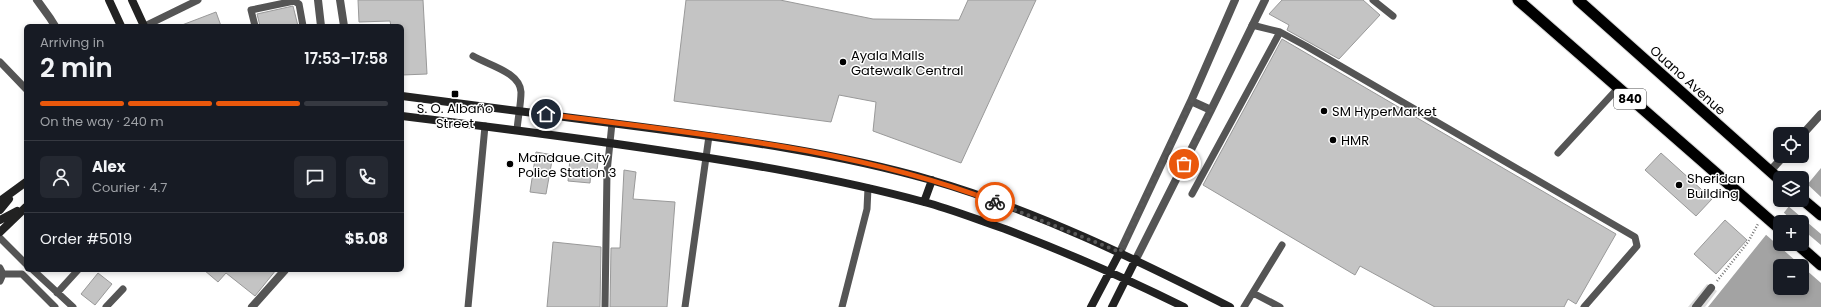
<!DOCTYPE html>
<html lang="en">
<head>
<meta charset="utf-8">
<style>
	body { margin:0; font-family:Poppins,sans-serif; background:#242831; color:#f1f3f6; height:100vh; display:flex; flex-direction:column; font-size:15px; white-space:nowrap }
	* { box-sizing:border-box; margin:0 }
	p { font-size:13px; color:#9ea1a6 }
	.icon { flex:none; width:22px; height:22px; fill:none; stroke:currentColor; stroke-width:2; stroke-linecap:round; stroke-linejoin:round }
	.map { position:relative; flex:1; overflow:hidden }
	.panel { position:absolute; left:24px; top:24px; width:380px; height:248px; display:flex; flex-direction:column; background:#171b24; border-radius:6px; box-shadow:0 2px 6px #0003 }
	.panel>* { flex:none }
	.fabs { position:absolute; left:1773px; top:127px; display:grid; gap:8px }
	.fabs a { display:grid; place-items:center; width:36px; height:36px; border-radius:6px; background:#171b24; box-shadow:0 2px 6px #0003; font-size:20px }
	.pin { position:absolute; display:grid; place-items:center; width:34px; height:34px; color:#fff; margin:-17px; border:2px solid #fff; border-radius:50%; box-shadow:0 1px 4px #0007 }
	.courier { position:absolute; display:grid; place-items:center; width:40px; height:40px; margin:-20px; border:3px solid #ea580c; border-radius:50%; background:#fff; color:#222; box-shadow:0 1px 5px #0007 }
	.summary em { font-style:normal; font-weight:600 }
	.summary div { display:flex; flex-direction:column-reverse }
	.summary { display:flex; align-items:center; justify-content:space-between; height:68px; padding:0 16px }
	h1 { font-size:26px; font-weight:600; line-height:30px }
	.bar { display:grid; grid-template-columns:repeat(4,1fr); gap:6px 4px; align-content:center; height:48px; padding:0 16px }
	.bar i { height:5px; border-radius:3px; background:#363941 }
	.bar .active { background:#ea580c }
	.bar p { grid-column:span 4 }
	.line { display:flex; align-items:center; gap:10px; padding:0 16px; border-top:1px solid #363941 }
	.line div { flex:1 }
	.round { display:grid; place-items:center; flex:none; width:42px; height:42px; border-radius:6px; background:#242831 }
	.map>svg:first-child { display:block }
	.green { fill:#dcdcdc }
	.water { fill:#a3a3a3; fill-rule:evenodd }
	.pier { fill:#fff }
	.building { fill:#c4c4c4; stroke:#999 }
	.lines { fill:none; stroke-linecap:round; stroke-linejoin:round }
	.trunk-casing { stroke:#dbdbdb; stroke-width:13 }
	.path { stroke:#777; stroke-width:2.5; stroke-dasharray:1 2; stroke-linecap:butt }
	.service { stroke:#555; stroke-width:7 }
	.pedestrian { stroke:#555; stroke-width:8 }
	.minor { stroke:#555; stroke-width:8 }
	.tertiary { stroke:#555; stroke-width:8 }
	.secondary { stroke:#222; stroke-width:8 }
	.trunk { stroke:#000; stroke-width:11 }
	.done { stroke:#595959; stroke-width:4; stroke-dasharray:0 7.2 }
	.route { stroke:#ea580c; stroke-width:5 }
	.poi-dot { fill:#000; stroke:#fff; stroke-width:1.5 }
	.labels { text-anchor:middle; stroke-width:3; stroke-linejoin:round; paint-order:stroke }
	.shield { fill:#fff; stroke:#4c4c4c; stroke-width:1 }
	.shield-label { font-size:12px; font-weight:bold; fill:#000 }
	.poi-label { font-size:13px; fill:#000; stroke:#fff; text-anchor:start }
	.street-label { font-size:13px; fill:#000; stroke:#fff }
</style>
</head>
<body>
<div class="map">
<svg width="1821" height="307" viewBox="0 0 1821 307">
	<rect width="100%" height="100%" fill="#fff"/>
	<path class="green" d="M1707,284L1717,291L1705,307H1688Z"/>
	<path class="water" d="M1821,168V307H1708L1794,200H1802V191ZM1780,222H1802V244H1780ZM1780,266H1802V288H1780Z"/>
	<path class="pier" d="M1806,183L1821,197V234L1787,205L1792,200H1802V188Z
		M1782,211L1794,222H1780V244H1802V229L1821,245V283L1764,233Z"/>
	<path class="building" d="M358,0H423L427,74L402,75V26H391L390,21L359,22Z
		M686,0H780L873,19L959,20L968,0H1036L961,163L873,131L876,102L839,95L831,122L674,101Z
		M1282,0H1363L1380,15L1339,59L1287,30L1289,25L1269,14Z
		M293,6L298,26H260L257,14Z
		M216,12L221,26H182V25Z
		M1282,39L1616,234L1576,304L1568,299L1564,307H1435L1360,266L1355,275L1203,185Z
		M536,152L553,155L546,194L530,192Z
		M1661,153L1712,199L1696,216L1645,170Z
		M570,158L598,161L597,172L591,171L590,183L568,181Z
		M624,170L636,172L633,199L675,202L667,307H610L611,248H620Z
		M1725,220L1747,240L1716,274L1694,254Z
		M553,242L601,247L600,307H547Z
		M204,270H276L255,296L226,273L218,282Z
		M98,273L112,284L95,305L81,294Z"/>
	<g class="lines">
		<defs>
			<path id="trunk" d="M1518,0L1780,229
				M1578,0L1780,180
				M1802,199L1821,215
				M1797,244L1821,265"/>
		</defs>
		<use href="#trunk" class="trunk-casing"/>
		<path class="path" d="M1717,281L1748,242L1758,224"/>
		<path class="service" d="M1373,0L1393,16
			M1252,25L1280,32L1306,46L1635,237L1637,246L1584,307
			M145,26L198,0
			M255,26L251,10L294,1L299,4L303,26
			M473,56C488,65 520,72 521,92C521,104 518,117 517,130
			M0,62L26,89
			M1558,153L1618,88
			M1192,194L1280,32
			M0,238L26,264
			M0,268L3,274L0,281
			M33,270L73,307
			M3,274H22L55,307
			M57,293L78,270
			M1253,293L1280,307
			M106,307L123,289
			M468,307L485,126
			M605,307L607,172L612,123
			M685,307L709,136
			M842,307L867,209L868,188
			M1244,307L1282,245"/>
		<path class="pedestrian" d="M1696,307L1711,288"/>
		<path class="minor" d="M37,0L50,18L55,26
			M318,0L321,26
			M340,0L344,26
			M1191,101L1211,110
			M1120,252L1191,101L1235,0
			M1136,259L1211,110L1265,0"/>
		<path class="tertiary" d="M1802,135L1821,114
			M1770,171L1784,156
			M252,307L285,270"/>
		<path class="secondary" d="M109,0L121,26
			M132,0L144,26
			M402,96C482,106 562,117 642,127C740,140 837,153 931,180C1035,210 1133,258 1230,307
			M402,116C483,126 563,136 644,148C738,162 832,177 924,202C951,209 978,220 1005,229C1066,252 1125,278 1184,307
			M0,201L26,182
			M924,202L932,180
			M0,210L9,199
			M0,220L17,211
			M0,232L26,207
			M1091,307L1120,252
			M1112,307L1136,259"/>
		<use href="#trunk" class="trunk"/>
	</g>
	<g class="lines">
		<path class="done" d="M995,202L1120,252L1191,101L1211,110L1184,164"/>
		<path class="route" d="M546,114C696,134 852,147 995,202"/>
	</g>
	<g class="poi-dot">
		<circle cx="843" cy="62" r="4"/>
		<rect x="451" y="90" width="8" height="8" rx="2"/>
		<circle cx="1324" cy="111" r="4"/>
		<circle cx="1333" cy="140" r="4"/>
		<circle cx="510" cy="164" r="4"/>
		<circle cx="1679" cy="185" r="4"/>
	</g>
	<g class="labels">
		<rect class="shield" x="1614" y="89" width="32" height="20" rx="3"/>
		<g class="shield-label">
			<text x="1630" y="103">840</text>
		</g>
		<g class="poi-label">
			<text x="851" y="60">Ayala Malls<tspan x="851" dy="15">Gatewalk Central</tspan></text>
			<text x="455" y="113" text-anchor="middle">S. O. Albaño<tspan x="455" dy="15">Street</tspan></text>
			<text x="1332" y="116">SM HyperMarket</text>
			<text x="1341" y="145">HMR</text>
			<text x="518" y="162">Mandaue City<tspan x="518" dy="15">Police Station 3</tspan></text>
			<text x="1687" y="183">Sheridan<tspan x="1687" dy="15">Building</tspan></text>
		</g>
		<g class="street-label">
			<text transform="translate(1688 80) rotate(42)" y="5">Ouano Avenue</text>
		</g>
	</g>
</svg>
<div class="fabs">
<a><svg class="icon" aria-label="locate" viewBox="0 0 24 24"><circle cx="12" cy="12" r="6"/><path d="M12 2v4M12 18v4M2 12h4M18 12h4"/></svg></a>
<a><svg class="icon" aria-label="layers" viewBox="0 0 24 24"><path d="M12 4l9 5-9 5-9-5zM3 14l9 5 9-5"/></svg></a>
<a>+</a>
<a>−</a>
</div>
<div class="pin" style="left:1184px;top:164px;background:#ea580c"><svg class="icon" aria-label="bag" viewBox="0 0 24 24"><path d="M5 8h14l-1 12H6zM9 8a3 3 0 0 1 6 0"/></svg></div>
<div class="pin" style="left:546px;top:114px;background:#1f2937"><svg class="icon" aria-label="home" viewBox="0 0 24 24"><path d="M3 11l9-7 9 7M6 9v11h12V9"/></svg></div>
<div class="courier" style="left:995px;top:202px"><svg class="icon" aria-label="bike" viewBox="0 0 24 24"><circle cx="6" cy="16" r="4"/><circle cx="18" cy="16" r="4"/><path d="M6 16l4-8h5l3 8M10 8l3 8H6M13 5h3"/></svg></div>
<section class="panel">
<div class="summary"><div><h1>2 min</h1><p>Arriving in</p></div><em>17:53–17:58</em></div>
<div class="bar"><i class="active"></i><i class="active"></i><i class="active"></i><i></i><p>On the way · 240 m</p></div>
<div class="line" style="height:72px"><a class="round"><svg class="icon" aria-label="person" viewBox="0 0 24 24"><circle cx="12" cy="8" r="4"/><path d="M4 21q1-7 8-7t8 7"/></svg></a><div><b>Alex</b><p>Courier · 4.7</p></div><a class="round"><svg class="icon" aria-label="chat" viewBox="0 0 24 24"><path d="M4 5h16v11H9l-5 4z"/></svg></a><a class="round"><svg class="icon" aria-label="phone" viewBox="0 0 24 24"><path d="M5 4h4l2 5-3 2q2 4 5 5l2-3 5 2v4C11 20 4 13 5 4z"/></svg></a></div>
<div class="line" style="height:52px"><div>Order #5019</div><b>$5.08</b></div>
</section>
</div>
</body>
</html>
